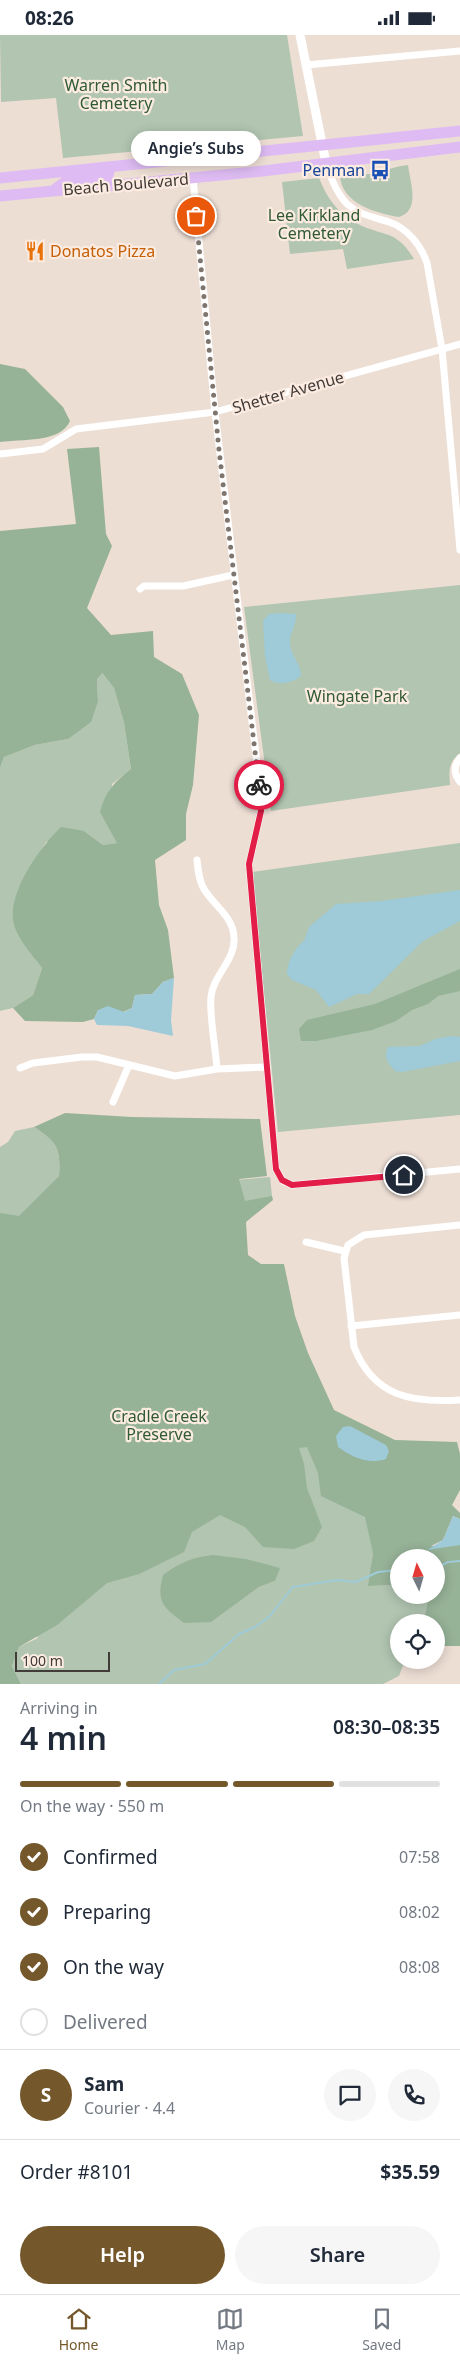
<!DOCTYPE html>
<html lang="en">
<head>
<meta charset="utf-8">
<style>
	body { margin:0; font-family:"Noto Sans",sans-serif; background:#f6f6f7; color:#1f2937; height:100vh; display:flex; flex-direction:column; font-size:19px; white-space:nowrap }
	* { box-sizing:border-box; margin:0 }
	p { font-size:16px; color:#747a83 }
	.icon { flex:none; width:28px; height:28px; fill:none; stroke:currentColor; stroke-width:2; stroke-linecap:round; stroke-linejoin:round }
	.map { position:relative; height:1649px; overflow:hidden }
	.drawer { display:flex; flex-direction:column; background:#fff; flex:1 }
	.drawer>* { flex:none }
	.needle { width:32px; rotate:355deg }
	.tools { position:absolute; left:390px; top:1514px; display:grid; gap:10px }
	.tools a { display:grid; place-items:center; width:55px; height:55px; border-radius:50%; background:#fff; box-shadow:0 2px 12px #0003; font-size:25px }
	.scale { position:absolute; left:15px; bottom:12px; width:95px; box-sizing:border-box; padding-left:5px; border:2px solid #423c38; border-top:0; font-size:14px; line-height:18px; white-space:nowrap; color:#423c38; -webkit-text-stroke:4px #fbebe1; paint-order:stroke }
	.pin { position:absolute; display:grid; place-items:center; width:42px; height:42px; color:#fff; margin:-21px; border:2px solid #fff; border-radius:50%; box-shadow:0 1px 5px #0007 }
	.courier { position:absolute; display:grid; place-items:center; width:50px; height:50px; margin:-25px; border:4px solid #e11d48; border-radius:50%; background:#fff; color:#222; box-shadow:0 1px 6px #0007 }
	.bubble { position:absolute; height:35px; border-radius:18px; background:#fff; box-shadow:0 2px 12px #0003; font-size:16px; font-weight:600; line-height:35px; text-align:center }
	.head em { font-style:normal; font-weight:600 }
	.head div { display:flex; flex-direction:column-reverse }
	.head { display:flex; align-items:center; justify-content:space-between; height:85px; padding:0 20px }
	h1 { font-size:32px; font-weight:600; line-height:38px }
	.bar { display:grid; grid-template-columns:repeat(4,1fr); gap:8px 5px; align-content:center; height:60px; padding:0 20px }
	.bar i { height:6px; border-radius:4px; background:#e0e1e3 }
	.bar .current { background:#74582b }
	.bar p { grid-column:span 4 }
	.line { display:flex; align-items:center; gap:12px; padding:0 20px; border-top:1px solid #e0e1e3 }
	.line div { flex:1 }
	.round { display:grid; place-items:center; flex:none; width:52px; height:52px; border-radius:26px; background:#f6f6f7 }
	ol { padding:0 20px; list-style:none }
	li { display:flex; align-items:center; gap:15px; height:55px }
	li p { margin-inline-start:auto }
	li .icon { padding:5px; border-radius:50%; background:#74582b; color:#fff; stroke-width:4 }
	li:last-child { color:#747a83 }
	li i { width:28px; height:28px; border:2px solid #e0e1e3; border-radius:50% }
	.button { display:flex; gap:10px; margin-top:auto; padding:10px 20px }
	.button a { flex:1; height:58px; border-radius:30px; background:#74582b; color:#fff; font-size:20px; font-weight:600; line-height:58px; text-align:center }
	.button a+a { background:#f6f6f7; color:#1f2937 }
	.status { display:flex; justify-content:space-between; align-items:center; height:35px; padding:0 25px; background:#fff; direction:ltr }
	.status svg { height:14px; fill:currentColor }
	.menu { display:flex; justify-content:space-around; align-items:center; height:70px; border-top:1px solid #e0e1e3; background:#fff; font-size:14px; color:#747a83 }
	.menu a { display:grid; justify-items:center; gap:2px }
	.menu .current { color:#74582b }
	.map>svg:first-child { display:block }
	.green { fill:#b1c5b1; fill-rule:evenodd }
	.forest { fill:#96b297 }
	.water { fill:#9fcad7 }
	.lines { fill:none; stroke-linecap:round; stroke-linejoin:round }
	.stream { stroke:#9fcad7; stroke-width:2 }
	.minor { stroke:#fff; stroke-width:7 }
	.tertiary { stroke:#fff; stroke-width:9 }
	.trunk { stroke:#debcf3; stroke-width:11 }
	.done { stroke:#7e756f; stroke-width:5; stroke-dasharray:0 9 }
	.route { stroke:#e11d48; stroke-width:6 }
	.labels { text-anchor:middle; stroke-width:4.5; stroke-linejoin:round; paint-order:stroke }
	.park-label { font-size:16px; fill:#305a34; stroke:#fbebe1 }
	.transit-label { font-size:16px; fill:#164399; stroke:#fbebe1; text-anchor:end }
	.street-label { font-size:16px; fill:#423c38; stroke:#fbebe1 }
	.food-label { font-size:16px; fill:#c56008; stroke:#fbebe1; text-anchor:start }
</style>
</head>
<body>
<div class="status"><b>08:26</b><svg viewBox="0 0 49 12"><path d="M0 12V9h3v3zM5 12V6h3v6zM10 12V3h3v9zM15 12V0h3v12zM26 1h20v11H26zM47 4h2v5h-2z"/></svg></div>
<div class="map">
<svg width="460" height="1649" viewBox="0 0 460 1649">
	<rect width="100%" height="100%" fill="#edded4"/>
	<path class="green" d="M0,0H287L303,101L63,123L56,63L1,67Z
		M408,130C410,147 421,175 399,182C376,178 342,169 340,141C348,133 352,137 361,139C375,141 393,131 408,130Z
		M319,143C327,163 338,179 358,189C384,202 396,194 414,224L347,234L343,214L290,219L282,147Z
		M460,550V718C448,727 449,736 450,750L271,776L244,572Z
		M101,637L114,653L124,688L131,734L112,749L111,795L118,808L103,810L84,796L46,807L36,824L22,905L42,933L33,960L13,973L0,976V733L4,722L35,710L68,704L98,666L97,644Z
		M460,808V1080L278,1097L252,837Z
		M34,1092C57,1107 61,1113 59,1141L41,1161L270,1142L272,1161L239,1187L241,1223L291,1293L372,1450L373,1518L369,1551L399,1550V1560L430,1561L424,1587L399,1588V1625H405L399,1641L383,1649H21L12,1631L19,1612L38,1603L0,1546V1112L8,1107L15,1096ZM275,1546L259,1552L210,1587L161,1550Z"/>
	<path class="forest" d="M0,329L25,334L63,372L70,386C61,408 21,404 0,407Z
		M99,412L106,499L112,511L87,573L111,600L153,596L154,622L182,639L199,680L193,750L186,779V805L155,825L159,870L168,895L174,943L163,947L152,959L135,960L132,973L123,977L98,975L94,984L83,987L25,986L13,973L33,960L42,933C32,919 15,902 13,884C10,854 41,811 61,792L84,796L103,810L117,808L100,777C105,757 115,746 131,734L124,688L114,653L102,638L97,644L98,666L91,687L68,704L35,710L4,722L0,733V496L76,489L67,414Z
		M460,934V956L438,961L428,969L412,975L396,986L372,995L316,1006H301L299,994L307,985L375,969Z
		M65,1078L132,1082L260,1084L267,1141L239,1144L245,1166L272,1161L273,1165L246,1187L248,1220L261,1229H284L295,1281L308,1318L334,1375L395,1405L457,1407L460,1419V1455L452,1470L460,1478V1484L453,1481L443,1505L431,1511L460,1510V1611H436V1588L424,1587L429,1560H436V1522H399V1550L368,1551L373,1518L365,1482L321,1461L318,1438L307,1412L299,1413L304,1429L307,1453L322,1492L314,1506L294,1514L263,1512L245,1492L220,1480L192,1497L184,1517L139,1539L107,1548L57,1590L19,1612L12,1631L21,1649H0V1178L19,1181L59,1141C61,1113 57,1107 34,1092Z
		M213,1520L246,1524L280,1533L275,1546L259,1552L211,1587L184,1588C163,1572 156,1567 163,1540C179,1528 193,1522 213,1520Z"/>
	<path class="water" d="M282,578L296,579C297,589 290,597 290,607C290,620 301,628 301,641C292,648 280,651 270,645L265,621L263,586L269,579Z
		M460,855V886L423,906L369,959H357L329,972L316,955L292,945L287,939C286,930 296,911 304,906L309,892L336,869L381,866Z
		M174,943L171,985L173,1001L128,991L97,990L94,984L98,975L108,971L124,977L132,973L135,960L152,959L163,947Z
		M452,1001L460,1002V1026L402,1037L395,1036C388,1028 383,1023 388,1012L420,1011L435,1004Z
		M350,1391L386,1410L389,1416L386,1424C368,1430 352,1422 338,1412L336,1401L343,1392Z
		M453,1481L460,1484V1510L427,1515L443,1505Z"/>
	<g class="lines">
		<path class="stream" d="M436,1533L448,1527L460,1526
			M159,1649L174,1635L205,1629L239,1599L255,1592L269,1582L293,1552L337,1545L356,1547L378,1537L399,1535"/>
		<path class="minor" d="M306,30L460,16
			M326,128C331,143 336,157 347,169C359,180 374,182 389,187C407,193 421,210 427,228L442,314L460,515
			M193,143L215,377L261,762V776L249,829L276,1134L283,1146L292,1150L460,1134
			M0,419L43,414L76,394L215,377L460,309
			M140,554L144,551H183L233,540
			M460,723C453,731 454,739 460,747
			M197,825C198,835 199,846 204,854C214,871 233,881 234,902C236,925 213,940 211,962C209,979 216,1016 217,1034
			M20,1033L33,1028L82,1022H97L175,1041L217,1034L265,1032
			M113,1067L129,1030
			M460,1190L364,1200L348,1210L344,1223L354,1312C374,1362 412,1368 460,1365
			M306,1207L344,1216
			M351,1291L460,1280"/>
		<path class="tertiary" d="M300,0L326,128"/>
		<path class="trunk" d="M0,143L460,96
			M54,155L65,147L108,141L110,132
			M0,161L263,136L460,112"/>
	</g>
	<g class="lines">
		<path class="done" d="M196,181L219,415L259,750"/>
		<path class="route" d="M259,750L261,776L249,829L276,1134L282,1145L292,1150L404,1140"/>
	</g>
	<defs>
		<symbol id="bus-bare" viewBox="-9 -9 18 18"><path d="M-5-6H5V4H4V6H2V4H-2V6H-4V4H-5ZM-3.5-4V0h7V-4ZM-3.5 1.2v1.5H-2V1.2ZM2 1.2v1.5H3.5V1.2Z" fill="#1a4fb4" stroke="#fbebe1" stroke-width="2.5" paint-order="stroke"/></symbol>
		<symbol id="restaurant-bare" viewBox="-9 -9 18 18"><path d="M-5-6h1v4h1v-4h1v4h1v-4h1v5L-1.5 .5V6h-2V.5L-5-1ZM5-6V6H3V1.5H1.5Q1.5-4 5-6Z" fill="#e8710a" stroke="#fbebe1" stroke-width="2.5" paint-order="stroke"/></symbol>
	</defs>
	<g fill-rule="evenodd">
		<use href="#bus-bare" x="366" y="121" width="28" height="28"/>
		<use href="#restaurant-bare" x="21" y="202" width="28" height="28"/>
	</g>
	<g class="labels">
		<g class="park-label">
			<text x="116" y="56">Warren Smith<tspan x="116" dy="18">Cemetery</tspan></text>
			<text x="314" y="186">Lee Kirkland<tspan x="314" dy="18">Cemetery</tspan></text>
			<text x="357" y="667">Wingate Park</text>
			<text x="159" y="1387">Cradle Creek<tspan x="159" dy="18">Preserve</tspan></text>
		</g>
		<g class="transit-label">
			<text x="365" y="141">Penman</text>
		</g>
		<g class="street-label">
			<text transform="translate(126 149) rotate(-5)" y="6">Beach Boulevard</text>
			<text transform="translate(288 357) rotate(-16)" y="6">Shetter Avenue</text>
		</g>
		<g class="food-label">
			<text x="50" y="222">Donatos Pizza</text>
		</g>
	</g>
</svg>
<div class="tools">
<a><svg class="needle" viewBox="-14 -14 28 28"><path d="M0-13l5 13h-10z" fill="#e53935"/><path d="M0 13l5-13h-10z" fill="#747a83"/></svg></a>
<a><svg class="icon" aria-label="locate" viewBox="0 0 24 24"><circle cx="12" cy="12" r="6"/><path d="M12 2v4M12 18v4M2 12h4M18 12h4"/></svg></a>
</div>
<div class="scale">100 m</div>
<div class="pin" style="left:196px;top:181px;background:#ea580c"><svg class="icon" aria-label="bag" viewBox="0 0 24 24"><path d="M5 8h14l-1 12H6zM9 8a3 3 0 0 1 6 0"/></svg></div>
<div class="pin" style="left:404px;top:1140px;background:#1f2937"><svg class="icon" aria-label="home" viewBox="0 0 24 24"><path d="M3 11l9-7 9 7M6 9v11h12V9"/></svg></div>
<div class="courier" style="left:259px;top:750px"><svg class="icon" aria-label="bike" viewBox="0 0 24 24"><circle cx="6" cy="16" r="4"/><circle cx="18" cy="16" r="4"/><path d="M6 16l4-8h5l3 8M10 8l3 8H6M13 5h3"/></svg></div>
<div class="bubble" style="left:131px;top:96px;width:130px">Angie’s Subs</div>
</div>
<section class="drawer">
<div class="head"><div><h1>4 min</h1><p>Arriving in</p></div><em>08:30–08:35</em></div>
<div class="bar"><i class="current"></i><i class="current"></i><i class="current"></i><i></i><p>On the way · 550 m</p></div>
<ol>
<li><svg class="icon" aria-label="check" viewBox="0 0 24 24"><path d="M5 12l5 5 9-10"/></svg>Confirmed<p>07:58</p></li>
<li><svg class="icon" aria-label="check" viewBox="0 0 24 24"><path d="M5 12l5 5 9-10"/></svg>Preparing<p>08:02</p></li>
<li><svg class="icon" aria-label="check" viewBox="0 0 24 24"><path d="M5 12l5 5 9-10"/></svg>On the way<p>08:08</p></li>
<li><i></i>Delivered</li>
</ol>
<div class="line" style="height:90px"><b class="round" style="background:#74582b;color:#fff">S</b><div><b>Sam</b><p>Courier · 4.4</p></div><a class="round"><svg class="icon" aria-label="chat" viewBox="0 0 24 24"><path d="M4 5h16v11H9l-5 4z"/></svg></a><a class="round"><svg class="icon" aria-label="phone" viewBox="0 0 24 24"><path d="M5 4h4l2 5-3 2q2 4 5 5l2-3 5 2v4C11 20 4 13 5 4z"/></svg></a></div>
<div class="line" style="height:65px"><div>Order #8101</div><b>$35.59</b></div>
<div class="button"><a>Help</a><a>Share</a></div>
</section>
<nav class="menu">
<a class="current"><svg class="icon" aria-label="home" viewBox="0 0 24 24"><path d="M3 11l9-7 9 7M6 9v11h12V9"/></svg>Home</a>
<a><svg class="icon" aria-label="map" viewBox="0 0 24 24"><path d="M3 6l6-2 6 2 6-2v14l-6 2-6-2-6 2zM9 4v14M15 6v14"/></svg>Map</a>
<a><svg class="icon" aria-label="saved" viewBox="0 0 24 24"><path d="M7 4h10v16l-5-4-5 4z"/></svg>Saved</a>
</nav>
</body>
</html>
